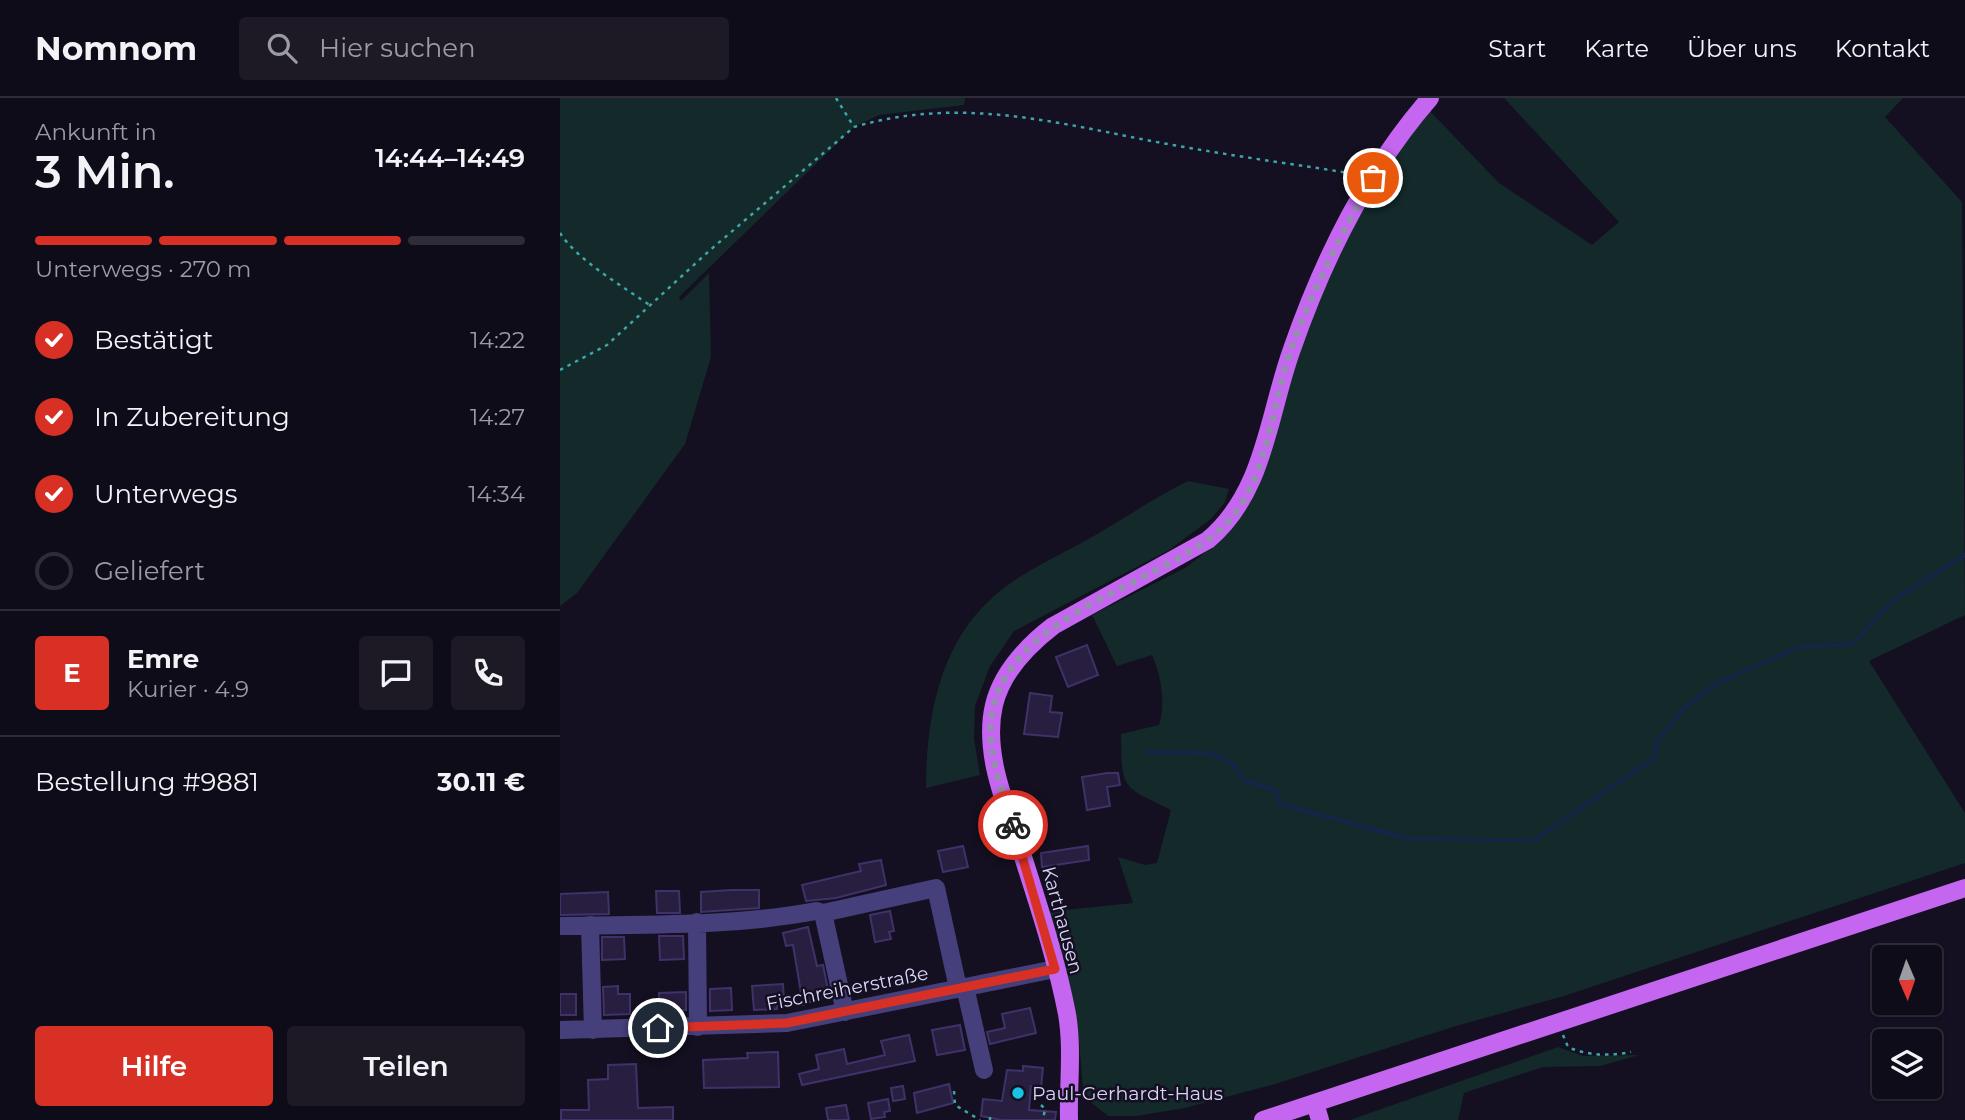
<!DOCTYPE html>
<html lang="de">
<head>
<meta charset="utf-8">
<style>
	body { margin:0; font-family:Montserrat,sans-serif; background:#1d1a26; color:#f1f3f6; height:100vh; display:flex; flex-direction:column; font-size:26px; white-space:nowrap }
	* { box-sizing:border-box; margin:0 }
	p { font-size:23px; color:#9b9ba2 }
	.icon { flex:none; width:38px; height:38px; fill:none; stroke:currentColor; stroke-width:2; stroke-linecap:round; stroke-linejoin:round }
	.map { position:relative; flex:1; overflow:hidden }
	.drawer { display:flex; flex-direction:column; background:#0f0c19; width:560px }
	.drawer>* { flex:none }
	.needle { width:46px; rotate:178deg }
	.fabs { position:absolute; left:1312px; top:847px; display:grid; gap:14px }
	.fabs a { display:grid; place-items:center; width:70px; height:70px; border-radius:7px; background:#0f0c19; box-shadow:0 2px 5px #0004,0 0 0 2px #2f2c38; font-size:35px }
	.pin { position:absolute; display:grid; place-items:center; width:60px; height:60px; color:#fff; margin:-30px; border:4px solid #fff; border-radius:50%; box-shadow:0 2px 7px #0007 }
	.courier { position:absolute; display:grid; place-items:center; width:70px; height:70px; margin:-35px; border:5px solid #d93025; border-radius:50%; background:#fff; color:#222; box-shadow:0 2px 9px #0007 }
	.summary em { font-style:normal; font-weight:600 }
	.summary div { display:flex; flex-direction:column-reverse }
	.summary { display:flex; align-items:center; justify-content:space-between; height:119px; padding:0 35px }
	h1 { font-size:46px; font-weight:600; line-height:52px }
	.bar { display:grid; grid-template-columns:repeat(4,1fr); gap:10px 7px; align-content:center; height:84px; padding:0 35px }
	.bar i { height:9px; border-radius:5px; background:#2f2c38 }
	.bar .current { background:#d93025 }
	.bar p { grid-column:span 4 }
	.line { display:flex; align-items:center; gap:18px; padding:0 35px; border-top:2px solid #2f2c38 }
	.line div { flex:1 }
	.round { display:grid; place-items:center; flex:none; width:74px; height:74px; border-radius:7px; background:#1d1a26 }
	ol { padding:0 35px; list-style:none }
	li { display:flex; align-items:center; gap:21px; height:77px }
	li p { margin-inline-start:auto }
	li .icon { padding:7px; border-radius:50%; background:#d93025; color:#fff; stroke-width:4 }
	li:last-child { color:#9b9ba2 }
	li i { width:38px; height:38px; border:4px solid #2f2c38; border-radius:50% }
	.action { display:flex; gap:14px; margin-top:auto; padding:14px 35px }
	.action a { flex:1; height:80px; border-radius:7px; background:#d93025; color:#fff; font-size:28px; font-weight:600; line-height:80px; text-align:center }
	.action a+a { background:#1d1a26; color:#f1f3f6 }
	header { display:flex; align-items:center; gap:42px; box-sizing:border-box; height:98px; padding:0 35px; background:#0f0c19; border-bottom:2px solid #2f2c38 }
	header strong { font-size:33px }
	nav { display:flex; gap:38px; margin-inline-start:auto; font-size:24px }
	.search { width:490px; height:63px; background:#1d1a26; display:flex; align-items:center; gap:18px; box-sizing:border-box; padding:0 24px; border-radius:7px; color:#9b9ba2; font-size:26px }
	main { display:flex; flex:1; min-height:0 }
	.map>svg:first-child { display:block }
	.green { fill:#13292a }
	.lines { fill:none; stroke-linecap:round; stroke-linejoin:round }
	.stream { stroke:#152546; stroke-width:4.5 }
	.building { fill:#271e40; stroke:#403269; stroke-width:2 }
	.path { stroke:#3ba7a7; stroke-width:2.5; stroke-dasharray:3.5 5; stroke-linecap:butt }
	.minor { stroke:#45407b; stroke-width:18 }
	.major { stroke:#c466ef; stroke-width:18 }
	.done { stroke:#958fae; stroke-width:7; stroke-dasharray:0 12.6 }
	.route { stroke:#d93025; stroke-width:9 }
	.poi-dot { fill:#18c2e2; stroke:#141021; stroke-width:2.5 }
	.labels { text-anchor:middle; stroke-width:5; stroke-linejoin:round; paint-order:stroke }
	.street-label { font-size:19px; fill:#dad4fa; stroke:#141021 }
	.poi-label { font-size:19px; fill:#dad4fa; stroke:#141021; text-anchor:start }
</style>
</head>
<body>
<header>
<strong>Nomnom</strong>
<div class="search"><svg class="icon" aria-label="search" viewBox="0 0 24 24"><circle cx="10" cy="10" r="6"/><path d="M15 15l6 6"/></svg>Hier suchen</div>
<nav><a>Start</a><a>Karte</a><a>Über uns</a><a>Kontakt</a></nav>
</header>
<main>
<section class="drawer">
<div class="summary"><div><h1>3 Min.</h1><p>Ankunft in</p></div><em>14:44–14:49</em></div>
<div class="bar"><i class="current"></i><i class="current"></i><i class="current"></i><i></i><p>Unterwegs · 270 m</p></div>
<ol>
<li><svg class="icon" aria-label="check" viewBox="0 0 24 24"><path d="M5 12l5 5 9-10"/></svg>Bestätigt<p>14:22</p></li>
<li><svg class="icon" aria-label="check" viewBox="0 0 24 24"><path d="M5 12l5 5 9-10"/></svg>In Zubereitung<p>14:27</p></li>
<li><svg class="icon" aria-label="check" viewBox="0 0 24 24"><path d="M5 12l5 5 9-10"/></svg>Unterwegs<p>14:34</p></li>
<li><i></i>Geliefert</li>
</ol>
<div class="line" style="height:126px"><b class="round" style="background:#d93025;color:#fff">E</b><div><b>Emre</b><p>Kurier · 4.9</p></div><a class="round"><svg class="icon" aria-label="chat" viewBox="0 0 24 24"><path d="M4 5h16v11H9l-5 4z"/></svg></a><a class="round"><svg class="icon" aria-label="phone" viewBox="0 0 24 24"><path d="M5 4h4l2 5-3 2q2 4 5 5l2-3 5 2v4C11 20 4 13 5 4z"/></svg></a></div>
<div class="line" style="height:91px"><div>Bestellung #9881</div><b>30.11 €</b></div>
<div class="action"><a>Hilfe</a><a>Teilen</a></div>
</section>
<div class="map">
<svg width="1405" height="1022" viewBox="0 0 1405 1022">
	<rect width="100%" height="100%" fill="#141021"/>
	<path class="green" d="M0,0H405L404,7L319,17L294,29L119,199L121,203L149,175L151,259L125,346L17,495L0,508Z
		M944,0H1343L1325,19L1402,104L1405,517L1309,563L1405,715V765L1004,898L896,928L715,986L625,1010L576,1018H548L528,1002L523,991L519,942L486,814L573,805L558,759L585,767L597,765L611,712C561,687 562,693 561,636L599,627C606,607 601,576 592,557L557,568L532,517L625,470L641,458L668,429L734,252L793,120L866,9L939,85L1032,147L1059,124Z
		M628,383L669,391L665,404L651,421L609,452L454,533L430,568L415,608L414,641L420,677L366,690C366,623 379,547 432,500C460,474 499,458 532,439C564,421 595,399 628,383Z
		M998,949L1023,958L1079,957L1040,968L983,969L904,995L898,1022H790Z"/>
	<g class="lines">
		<path class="stream" d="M587,654L651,655L673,666L684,682L716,693L719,706L850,741L974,742L1094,660L1097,643L1123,611L1156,586L1238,549L1292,546L1334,502L1405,457"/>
	</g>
	<path class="building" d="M527,547L538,577L508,589L496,559Z
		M470,595L492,598L490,614L502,615L498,639L464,636Z
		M547,675H558L560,687L547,689L550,708L527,712L522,679Z
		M403,748L408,769L383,774L378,753Z
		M528,748L529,762L482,769L481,755Z
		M321,762L326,787L276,800L246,803L242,787L301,773L299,766Z
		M172,792H199V810L141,814V794Z
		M96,793H119L120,815H97Z
		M48,794L49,816L0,817V796Z
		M330,813L334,833L329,834L331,841L315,844L310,817Z
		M248,829L257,868L263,867L269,897L243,907L233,847L226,848L223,835Z
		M99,838H123L124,861L100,862Z
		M42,839H64L65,861L42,862Z
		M223,886L224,903L217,904V911L194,912L192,888Z
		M58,888V896H70V916L44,917L43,889Z
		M171,890L172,912L150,913V891Z
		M126,894V912L100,913L99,895Z
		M0,896H16V917H0Z
		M470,910L476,935L430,946L427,934L445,930L442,916Z
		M400,927L405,952L377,957L372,932Z
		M349,937L355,963L242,987L239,976L259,971L256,957L284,951L287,966L325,957L321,943Z
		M218,954L219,989L144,990L143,962L188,960L187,955Z
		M76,966L78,1010L113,1009V1022H1V1012H29L28,982L48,981V967Z
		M463,968L483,970L481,989L471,988L469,1012L496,1014L495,1022H441L421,1018L423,1001L442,1003L447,972L463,973Z
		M389,986L393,1005L357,1015L354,995Z
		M343,988L345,1001L333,1003L331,990Z
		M328,1001L330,1013L324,1014L325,1019L311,1021L308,1005Z
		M286,1007L289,1022H268L266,1010Z"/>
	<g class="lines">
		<path class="path" d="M276,0L294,29
			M0,135C18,163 64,189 91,208
			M0,272L47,247L149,153L294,29C393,0 482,21 581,41C652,55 725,65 796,76
			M1003,937L1008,949C1028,958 1050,958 1071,954
			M394,993L395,1007L420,1022
			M481,1007L485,1011L483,1022
			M430,1022V1019"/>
		<path class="minor" d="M137,824L138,929
			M30,827L33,932
			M0,828C85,826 172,829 256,813L263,815
			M405,889L424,972
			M285,914L263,815L376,790L398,890
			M0,932L227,925L495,871"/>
		<path class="major" d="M755,1005L760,1022
			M509,1022C508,987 513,951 507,916C497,864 480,812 464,762C449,714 422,658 434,607C442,574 467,548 493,528L648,442C705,394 708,317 732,251C763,162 808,71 870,0
			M703,1022L1405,790"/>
	</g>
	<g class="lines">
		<path class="done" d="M453,727C445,701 434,673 431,646C422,548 528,509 598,471C630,454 661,438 681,407C709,362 714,301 731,251C753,191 782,135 813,80"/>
		<path class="route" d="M98,930L227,925L495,871L453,727"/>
	</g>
	<circle class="poi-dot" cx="458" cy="995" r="7"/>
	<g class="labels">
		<g class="street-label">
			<text transform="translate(503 822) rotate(75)" y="7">Karthausen</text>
			<text transform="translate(287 890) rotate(-11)" y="7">Fischreiherstraße</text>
		</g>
		<g class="poi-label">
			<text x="472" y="1002">Paul-Gerhardt-Haus</text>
		</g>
	</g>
</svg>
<div class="fabs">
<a><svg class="needle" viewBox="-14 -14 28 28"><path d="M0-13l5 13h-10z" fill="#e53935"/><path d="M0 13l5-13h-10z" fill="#9b9ba2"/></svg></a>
<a><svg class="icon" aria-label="layers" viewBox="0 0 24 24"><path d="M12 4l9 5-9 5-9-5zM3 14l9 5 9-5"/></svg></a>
</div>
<div class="pin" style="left:813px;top:80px;background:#ea580c"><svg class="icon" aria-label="bag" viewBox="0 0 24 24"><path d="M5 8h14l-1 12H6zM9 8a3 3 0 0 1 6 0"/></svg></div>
<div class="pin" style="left:98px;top:930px;background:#1f2937"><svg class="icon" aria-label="home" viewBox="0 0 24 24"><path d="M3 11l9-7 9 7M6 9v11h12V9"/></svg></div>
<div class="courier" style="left:453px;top:727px"><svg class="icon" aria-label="bike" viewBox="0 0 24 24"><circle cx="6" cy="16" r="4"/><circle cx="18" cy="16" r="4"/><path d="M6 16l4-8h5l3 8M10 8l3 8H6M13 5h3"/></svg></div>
</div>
</main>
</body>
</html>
